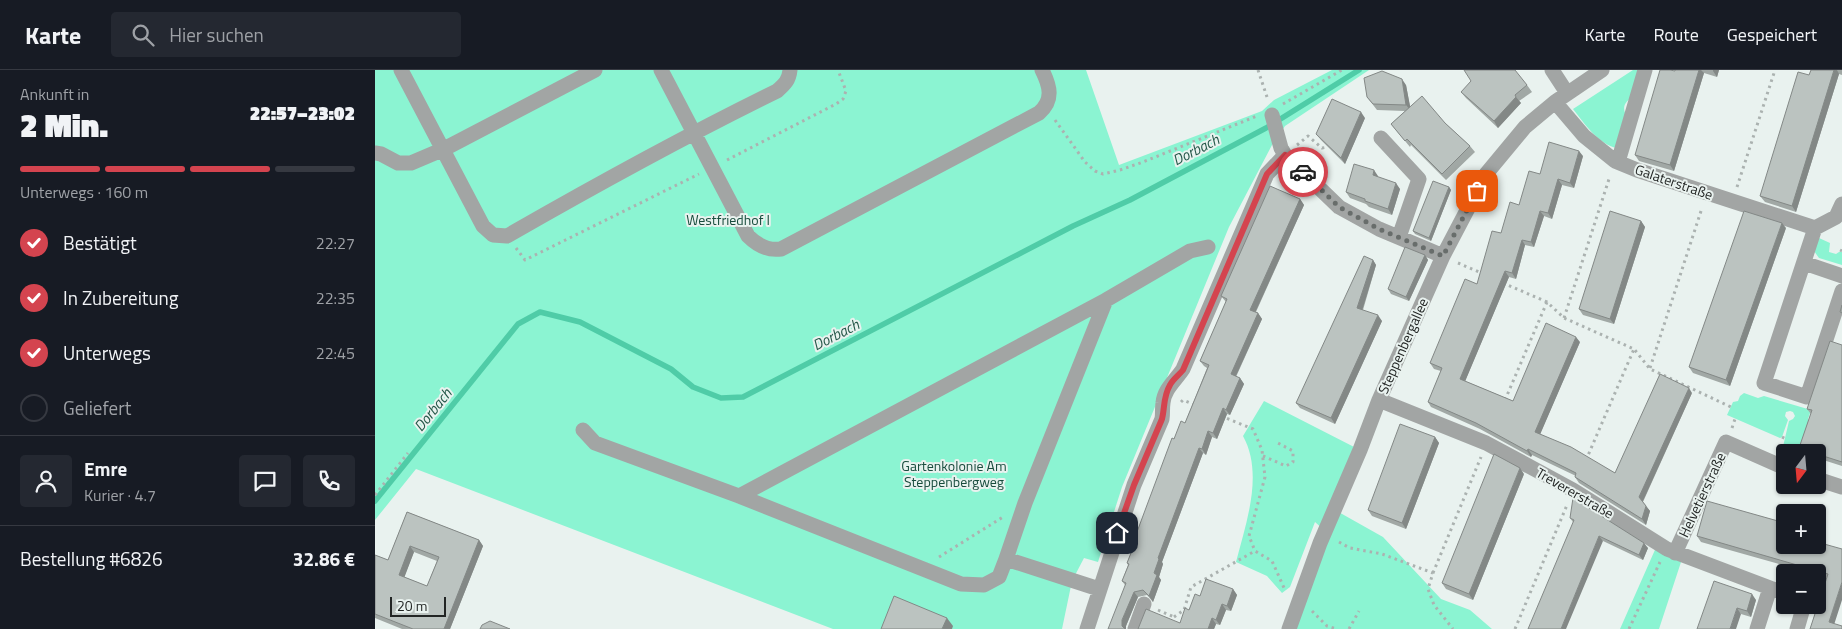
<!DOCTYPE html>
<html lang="de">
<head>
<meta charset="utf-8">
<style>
	body { margin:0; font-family:"Titillium Web",sans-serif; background:#242831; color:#f1f3f6; height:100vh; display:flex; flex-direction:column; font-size:19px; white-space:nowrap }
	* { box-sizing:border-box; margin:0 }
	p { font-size:16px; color:#9ea1a6 }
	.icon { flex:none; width:28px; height:28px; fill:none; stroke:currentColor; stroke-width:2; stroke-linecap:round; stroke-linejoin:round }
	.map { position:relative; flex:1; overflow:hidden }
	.panel { display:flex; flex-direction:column; background:#171b24; width:375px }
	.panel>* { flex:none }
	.needle { width:32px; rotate:196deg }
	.fabs { position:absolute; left:1401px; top:374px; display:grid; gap:10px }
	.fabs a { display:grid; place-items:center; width:50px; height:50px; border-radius:5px; background:#171b24; box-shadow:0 1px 4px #0004; font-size:25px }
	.scale { position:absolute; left:15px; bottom:12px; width:56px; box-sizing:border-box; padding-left:5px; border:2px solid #222524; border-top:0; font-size:14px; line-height:18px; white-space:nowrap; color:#222524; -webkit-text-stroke:4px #e9f2ef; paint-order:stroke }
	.pin { position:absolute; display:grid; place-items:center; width:42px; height:42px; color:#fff; margin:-21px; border-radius:10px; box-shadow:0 2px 8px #0006 }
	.courier { position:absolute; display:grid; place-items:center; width:50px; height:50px; margin:-25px; border:4px solid #d4444f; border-radius:50%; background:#fff; color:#222; box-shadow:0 1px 6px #0007 }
	.head em { font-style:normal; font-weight:800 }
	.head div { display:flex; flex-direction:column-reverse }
	.head { display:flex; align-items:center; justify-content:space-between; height:85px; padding:0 20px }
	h1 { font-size:32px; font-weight:800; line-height:38px }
	.bar { display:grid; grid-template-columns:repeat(4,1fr); gap:8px 5px; align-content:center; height:60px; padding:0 20px }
	.bar i { height:6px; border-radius:4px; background:#363941 }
	.bar .on { background:#d4444f }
	.bar p { grid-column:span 4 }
	.line { display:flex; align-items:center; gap:12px; padding:0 20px; border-top:1px solid #363941 }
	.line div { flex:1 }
	.round { display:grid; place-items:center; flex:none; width:52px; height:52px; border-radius:5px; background:#242831 }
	ol { padding:0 20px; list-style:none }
	li { display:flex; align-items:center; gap:15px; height:55px }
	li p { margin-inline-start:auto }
	li .icon { padding:5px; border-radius:50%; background:#d4444f; color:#fff; stroke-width:4 }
	li:last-child { color:#9ea1a6 }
	li i { width:28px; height:28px; border:2px solid #363941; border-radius:50% }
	header { display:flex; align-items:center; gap:30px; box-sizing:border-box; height:70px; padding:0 25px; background:#171b24; border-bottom:1px solid #363941 }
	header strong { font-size:24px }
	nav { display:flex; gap:28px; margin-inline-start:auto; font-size:18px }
	.search { width:350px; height:45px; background:#242831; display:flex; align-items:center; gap:12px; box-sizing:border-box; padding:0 18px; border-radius:5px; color:#9ea1a6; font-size:19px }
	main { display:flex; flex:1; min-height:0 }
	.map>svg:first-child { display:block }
	.green { fill:#8bf4d2 }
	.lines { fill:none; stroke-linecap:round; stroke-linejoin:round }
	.stream { stroke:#4fcca7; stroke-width:5.5 }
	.path { stroke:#abb2b0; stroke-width:3; stroke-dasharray:2.5 4; stroke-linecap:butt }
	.minor { stroke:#a2a5a4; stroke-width:15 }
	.wall { fill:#a1a8a5; fill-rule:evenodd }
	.shaded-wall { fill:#838886 }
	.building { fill:#bbc3c0; stroke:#838886; fill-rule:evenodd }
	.done { stroke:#686d6b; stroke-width:5; stroke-dasharray:0 9 }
	.route { stroke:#d4444f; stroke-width:6 }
	.labels { text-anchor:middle; stroke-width:4; stroke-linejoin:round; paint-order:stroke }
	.street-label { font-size:14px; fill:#222524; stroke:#e9f2ef }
	.park-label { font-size:14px; fill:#184c3d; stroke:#e9f2ef }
	.water-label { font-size:15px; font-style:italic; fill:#245748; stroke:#e9f2ef }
</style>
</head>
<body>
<header>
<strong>Karte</strong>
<div class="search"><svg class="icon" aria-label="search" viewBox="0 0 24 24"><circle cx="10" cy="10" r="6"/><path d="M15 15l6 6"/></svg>Hier suchen</div>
<nav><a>Karte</a><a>Route</a><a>Gespeichert</a></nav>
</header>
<main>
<section class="panel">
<div class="head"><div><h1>2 Min.</h1><p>Ankunft in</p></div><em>22:57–23:02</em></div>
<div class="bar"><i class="on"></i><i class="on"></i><i class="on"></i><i></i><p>Unterwegs · 160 m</p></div>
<ol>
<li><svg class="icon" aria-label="check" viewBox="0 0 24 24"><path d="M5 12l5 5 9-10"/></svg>Bestätigt<p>22:27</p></li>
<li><svg class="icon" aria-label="check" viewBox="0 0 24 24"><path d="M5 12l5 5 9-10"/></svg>In Zubereitung<p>22:35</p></li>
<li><svg class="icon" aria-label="check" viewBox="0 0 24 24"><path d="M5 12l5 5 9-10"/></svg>Unterwegs<p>22:45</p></li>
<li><i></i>Geliefert</li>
</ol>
<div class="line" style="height:90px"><a class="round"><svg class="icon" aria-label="person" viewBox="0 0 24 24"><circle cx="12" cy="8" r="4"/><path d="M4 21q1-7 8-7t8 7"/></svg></a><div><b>Emre</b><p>Kurier · 4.7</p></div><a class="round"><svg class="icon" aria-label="chat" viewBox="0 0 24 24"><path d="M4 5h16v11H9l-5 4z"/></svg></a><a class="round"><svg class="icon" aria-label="phone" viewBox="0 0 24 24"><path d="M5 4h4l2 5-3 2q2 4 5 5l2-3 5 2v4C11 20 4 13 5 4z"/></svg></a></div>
<div class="line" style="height:65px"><div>Bestellung #6826</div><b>32.86 €</b></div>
</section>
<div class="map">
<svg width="1467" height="559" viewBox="0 0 1467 559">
	<rect width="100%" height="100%" fill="#e9f2ef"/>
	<path class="green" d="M0,0H711L744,95L887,41L899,30L957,0H994L910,56L897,75L854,157L747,417L723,492L709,488L697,511L687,559H458L41,399L0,450Z
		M1258,0H1265L1258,27C1250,31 1246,38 1252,46L1242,78C1224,75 1209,53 1198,39Z
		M1444,168L1455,173L1454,182L1461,184L1464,182H1467V195L1444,188L1439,181Z
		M1369,323L1383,328L1389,326L1436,340L1433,349V355L1425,382H1410V387L1406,385L1414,351L1418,349L1420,346L1418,342L1415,341L1411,342L1410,346L1413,350L1407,367L1405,368L1352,345L1358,332L1363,331L1365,326Z
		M889,331L985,380L960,440L1008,467L1066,529L1095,540L1117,559H914L950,461L940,452L915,517L907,523L892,506L861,492C871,453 889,404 868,366Z
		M1283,473L1308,486L1284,559H1245Z"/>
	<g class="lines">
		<path class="stream" d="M0,431L143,254L165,242L205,252L296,299L318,317L346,328L368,327L698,156L755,130L891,58L984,0"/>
		<path class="path" d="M883,0L893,30
			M908,34L967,0
			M680,50L710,92L720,101L728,104L745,100L768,92L882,46
			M922,75L933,66L947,78L953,77
			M352,90L461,34L468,29L471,21L463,0
			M1362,117L1400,0
			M141,178L150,190L324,104
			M1465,180L1467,181
			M1083,193L1109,204
			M1128,213L1172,232L1189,248L1259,279L1275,299L1356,337
			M1189,248L1235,106
			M1275,298L1327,138
			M1130,330L1172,232
			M806,332L808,330L820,335
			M846,346L878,359L887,380L890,407L874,466L880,481
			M1357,358L1360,349
			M1407,367L1411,369
			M888,386L911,396L918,392V381L903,373
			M1211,390L1259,279
			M0,425L33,383
			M964,472L975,478L1007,484L1058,503L1053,519L1059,535L1078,559
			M564,487L628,447
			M1058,503L1106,387
			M783,540L799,547
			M937,541L952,556L962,559
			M794,559L799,547L809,540L816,517L880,481L897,491L910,520
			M974,559L984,541
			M1140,559L1192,435
			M1254,559L1285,492"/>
		<path class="minor" d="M26,0L108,156L118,165L132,166C221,115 310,66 402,21C410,14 414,10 415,0
			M286,0L373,166C382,175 392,181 406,179L664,43C679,30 675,16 667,0
			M1177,0L1192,23
			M1180,32L1209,66L1240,91L1262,100L1440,158L1461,147L1467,134
			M897,45L906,78L910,85L964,137L1004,159L1068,186
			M1006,68L1044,109L1024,167
			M0,83L6,84L23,93H36L69,79L220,0
			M1243,92L1270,0
			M1440,158L1389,313L1432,327L1467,221
			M1429,193L1467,206
			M1004,330L1111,373L1198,420L1292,479L1395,518
			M208,360L220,373L364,426L586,514L609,515L624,507L631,489L724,519
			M1442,409L1467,417
			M364,426L731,230
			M1300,483L1351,372L1410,398
			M631,489L650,433L731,230L815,181L833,177
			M712,559L759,415L787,349C788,343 787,339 788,333C789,319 801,310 808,299L892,104L910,85
			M760,559L769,534
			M914,559L945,473L985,380L1004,330L1068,186L1111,104L1150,57L1180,32L1227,0
			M1382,559L1395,518L1410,523
			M1422,559L1429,535"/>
	</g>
	<path class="wall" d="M1300,0H1344L1342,7L1329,3L1299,101L1264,91L1260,85Z
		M1436,0H1467V5L1464,4L1421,142L1390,132L1385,126Z
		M1031,15L1035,37L1070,53L1095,76L1100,82L1071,110L1036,75L1035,77L1016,54L1030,41L1002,40L992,27Z
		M1152,15L1157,22L1144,31L1146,33L1123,58L1091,28L1086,22Z
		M990,48L970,94L946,70L941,64Z
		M1208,86L1199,118L1187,115L1177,149L1169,146L1159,177L1150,175L1141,209L1134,207L1090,311L1138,331L1205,272L1165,364L1240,403L1317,323L1268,432L1275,441L1271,455L1204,413L1200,407L1201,406L1157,385L1156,387L1105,359L1056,337L1053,332L1066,301L1059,299L1055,293L1102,214L1126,163L1144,135L1165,104Z
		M1003,106V107L1025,119L1017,145L994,137L991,134L975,128L971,122Z
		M1074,117L1076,120L1056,171L1040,164L1038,161Z
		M925,129L929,135L881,242L883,243L887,249L861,307L865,308L869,314L855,345L852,344L842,369L837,367L831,385L828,383L787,492L788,494L784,507L786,510L778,532L772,525L763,527L751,556L750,515L747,511L753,495L752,493L757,480L756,478L799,369L810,353L832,298L829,296L825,291L851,232L846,226Z
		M1266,151L1270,157L1239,254L1208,245L1204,239Z
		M1411,158L1355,316L1318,303L1314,297Z
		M1050,185L1053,190L1034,231L1016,224L1013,219Z
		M998,190L1001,195L988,240L1007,251L960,354L925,338L921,333Z
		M1467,275V396L1442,388V382H1427L1424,378L1436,344L1432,339Z
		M1060,367L1064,373L1031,459L997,446L993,440Z
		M1149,404L1098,530L1071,519L1067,513Z
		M32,442L104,470L108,476L75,559H27L0,548V485L13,490ZM39,482L62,491L52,516L29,507Z
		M1195,448L1273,478L1268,490L1228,471L1198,452Z
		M1322,466L1410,475L1467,479L1435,559L1452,508L1442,505V502H1432L1326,472Z
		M1339,511L1381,530L1376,547L1366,544Z
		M858,519L862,525L856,541L851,540L845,555L841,554L839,559H763L805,553L825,526Z"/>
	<path class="shaded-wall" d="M1324,0H1326L1329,3L1299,101L1295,95Z
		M1338,0H1344L1342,7L1338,1Z
		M1459,0H1462L1464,4L1421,142L1417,136Z
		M1027,9L1031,15L1036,41L1031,35Z
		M1141,27L1146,33L1123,58L1119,51Z
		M986,42L990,48L970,94L966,88Z
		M1204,81L1208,86L1199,118L1195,113Z
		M999,100L1003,106L1002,111L998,105Z
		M1183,109L1187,115L1177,149L1173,143Z
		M1021,113L1025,119L1017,145L1013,139Z
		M1074,117L1076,120L1056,171L1054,168Z
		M925,129L929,135L879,245L875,240Z
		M1165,141L1169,146L1159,177L1156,172Z
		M1266,151L1270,157L1239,254L1235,249Z
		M1407,153L1411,158L1355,316L1351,310Z
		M1147,170L1150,175L1141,209L1137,203Z
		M1050,185L1053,190L1034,231L1031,227Z
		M998,190L1001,195L986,244L982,238Z
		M1130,201L1134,207L1089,314L1085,309Z
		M883,243L887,249L859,310L856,304Z
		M1003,245L1007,251L960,354L956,348Z
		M1201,267L1205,272L1164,367L1160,362Z
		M865,308L869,314L855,345L851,340Z
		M1314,318L1317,323L1267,433L1264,427Z
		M848,338L852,344L842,369L838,363Z
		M833,361L837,367L831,385L827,379Z
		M1060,367L1064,373L1031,459L1027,453Z
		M824,378L828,383L787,492L788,494L784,507L786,510L778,532L774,526L783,488Z
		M1153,379L1157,385L1156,387L1152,381Z
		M1145,398L1149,404L1098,530L1094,524Z
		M1271,436L1275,441L1271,455L1267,449Z
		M1224,466L1228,471L1191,559H1186Z
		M104,470L108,476L75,559H69Z
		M1269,473L1273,478L1268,490L1264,485Z
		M35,476L39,482L28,511L24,505Z
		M1467,512V530L1458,558L1454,552Z
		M858,519L862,525L856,541L852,536Z
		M759,522L763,527L751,556V559H749L747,556V550Z
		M1377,524L1381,530L1376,547L1372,541Z
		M847,534L851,540L845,555L841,550Z
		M1362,538L1366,544L1361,559H1355Z
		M572,548L578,556L577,559H567Z
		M837,548L841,554L839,559H833Z"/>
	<path class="building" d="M1089,0H1140L1152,15L1140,25L1141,27L1119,51L1086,22L1096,11Z
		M1285,0H1295L1300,1V0H1324L1295,95L1260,85Z
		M1436,0H1459L1417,136L1385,126L1423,2L1434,5Z
		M1007,1L1027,9L1031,35L998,34L992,27L989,8Z
		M1047,26L1070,53L1095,76L1067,104L1032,69L1030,71L1016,54Z
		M957,29L986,42L966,88L941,64Z
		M1174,72L1204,81L1195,113L1183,109L1173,143L1165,141L1156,172L1147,170L1137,203L1130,201L1085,309L1138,331L1171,253L1201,267L1160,362L1196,377L1240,403L1285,304L1314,318L1264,427L1271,436L1267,449L1200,407L1201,403L1153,379L1152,381L1101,353L1053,332L1067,298L1055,293L1090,209L1102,214L1117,161L1126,163L1135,132L1144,135L1154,101L1165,104Z
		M979,94L999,100L998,105L1021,113L1013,139L990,131V129L971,122Z
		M1058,111L1074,117L1054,168L1038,161Z
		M895,116L925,129L875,240L883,243L856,304L865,308L851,340L848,338L838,363L833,361L827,379L824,378L783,488L784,489L779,503L782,505L774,526L768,520L759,522L747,550V556L750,559H733L751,513L747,511L754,494L752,493L758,478H756L797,368L799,369L806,351L810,353L834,295L825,291L852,229L846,226Z
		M1235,141L1266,151L1235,249L1204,239Z
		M1369,141L1407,153L1351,310L1314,297Z
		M1030,177L1050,185L1031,227L1013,219Z
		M989,186L998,190L982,238L1003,245L956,348L921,333Z
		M1467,235V243L1465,242Z
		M1455,271L1467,275V392L1442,384V382H1437L1424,378L1437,340L1432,339Z
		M1025,354L1060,367L1027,453L993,440Z
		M1119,384L1145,398L1094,524L1067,513Z
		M1198,428L1269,473L1264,485L1224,466L1186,559H1153L1199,450L1195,448Z
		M1332,431L1410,453V475H1442V472L1467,479V512L1454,552L1467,556V559H1435L1453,504L1322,466Z
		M32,442L104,470L69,559H38L0,544V485L13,490ZM35,476L64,487L52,516L24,505Z
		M831,509L858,519L852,536L847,534L841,550L837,548L833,559H763L771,539L805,553L810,538L814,540L820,524L825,526Z
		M1339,511L1377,524L1372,541L1362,538L1355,559H1322Z
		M519,526L572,548L567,559H506Z
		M115,551L135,559H105L107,555Z"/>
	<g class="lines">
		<path class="done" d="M928,102L964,137L1004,159L1068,186L1102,121"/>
		<path class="route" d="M742,463L759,415L787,349C790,337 788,327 795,315C798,309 804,305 808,300L892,104L910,85L928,102"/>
	</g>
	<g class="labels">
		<g class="street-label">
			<text transform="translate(1299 112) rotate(19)" y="5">Galaterstraße</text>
			<text transform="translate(1028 276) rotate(-66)" y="5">Steppenbergallee</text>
			<text transform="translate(1200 423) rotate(30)" y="5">Trevererstraße</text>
			<text transform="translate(1327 425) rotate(-65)" y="5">Helvetierstraße</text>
		</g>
		<g class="park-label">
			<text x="353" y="155">Westfriedhof I</text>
			<text x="579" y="401">Gartenkolonie Am<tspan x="579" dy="16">Steppenbergweg</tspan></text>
		</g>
		<g class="water-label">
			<text transform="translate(821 80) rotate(-27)" y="5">Dorbach</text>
			<text transform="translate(461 265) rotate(-27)" y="5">Dorbach</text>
			<text transform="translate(58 340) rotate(-51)" y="5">Dorbach</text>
		</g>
	</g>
</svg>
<div class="fabs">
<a><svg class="needle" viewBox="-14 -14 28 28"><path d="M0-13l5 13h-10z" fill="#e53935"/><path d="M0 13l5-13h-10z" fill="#9ea1a6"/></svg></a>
<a>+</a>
<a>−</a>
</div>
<div class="scale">20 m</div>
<div class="pin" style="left:1102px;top:121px;background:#ea580c"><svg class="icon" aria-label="bag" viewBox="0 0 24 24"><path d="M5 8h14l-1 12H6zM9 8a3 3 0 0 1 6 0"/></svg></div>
<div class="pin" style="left:742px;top:463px;background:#1f2937"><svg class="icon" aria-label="home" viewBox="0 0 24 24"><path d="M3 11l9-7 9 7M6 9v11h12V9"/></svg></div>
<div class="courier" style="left:928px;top:102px"><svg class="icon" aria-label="car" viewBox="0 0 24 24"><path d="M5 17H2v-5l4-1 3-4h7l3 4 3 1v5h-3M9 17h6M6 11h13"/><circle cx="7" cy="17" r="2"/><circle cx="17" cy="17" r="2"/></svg></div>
</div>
</main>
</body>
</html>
